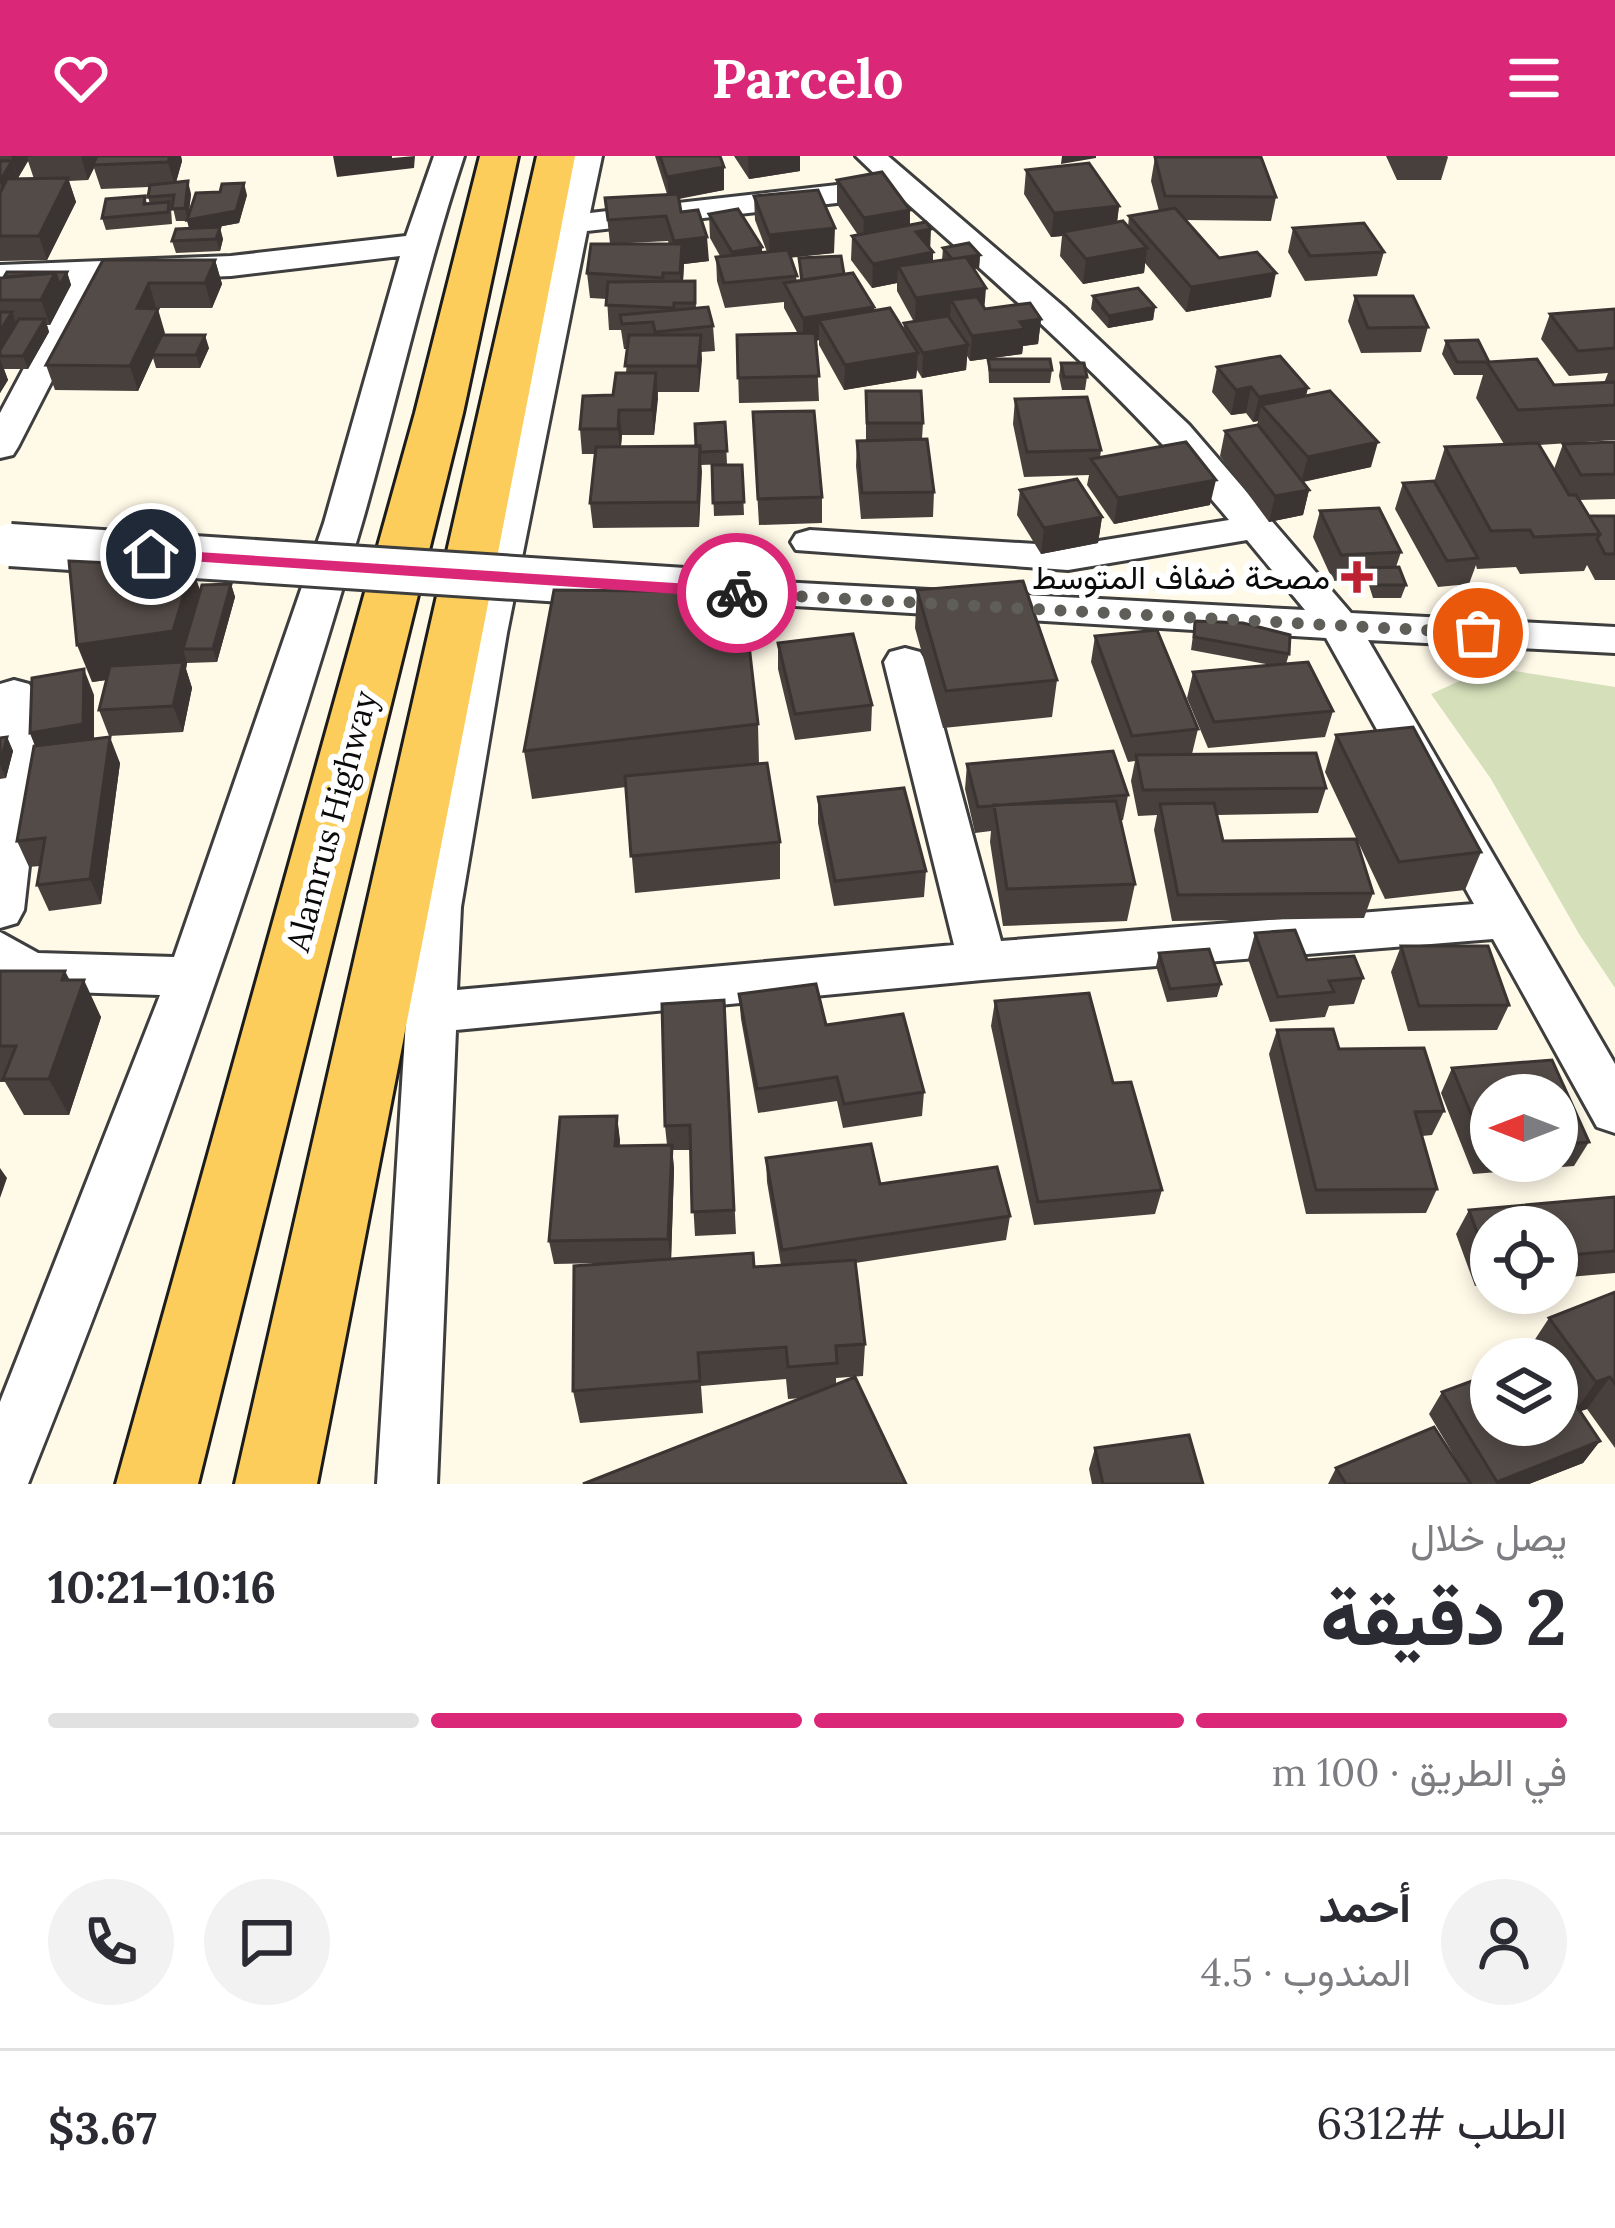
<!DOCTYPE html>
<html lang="ar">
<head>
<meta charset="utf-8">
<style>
	body { margin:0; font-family:Lora,Vazirmatn,serif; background:#f2f2f3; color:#2b2b33; direction:rtl; height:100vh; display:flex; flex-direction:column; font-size:45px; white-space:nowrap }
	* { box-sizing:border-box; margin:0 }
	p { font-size:39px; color:#7c7c81 }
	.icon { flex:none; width:66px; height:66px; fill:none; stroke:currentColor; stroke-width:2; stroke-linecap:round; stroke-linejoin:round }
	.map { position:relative; height:1328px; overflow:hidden; direction:ltr }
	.panel { display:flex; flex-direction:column; background:#fff; flex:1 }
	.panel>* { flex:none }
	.needle { width:78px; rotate:270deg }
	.tools { position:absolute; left:1470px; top:918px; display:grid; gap:24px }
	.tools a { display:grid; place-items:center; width:108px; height:108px; border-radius:50%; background:#fff; box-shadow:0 6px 18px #0003; font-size:60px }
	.pin { position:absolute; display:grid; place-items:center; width:102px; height:102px; color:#fff; margin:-51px; border:6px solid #fff; border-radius:50%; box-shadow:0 3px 12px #0007 }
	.courier { position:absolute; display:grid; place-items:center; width:120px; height:120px; margin:-60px; border:9px solid #db2777; border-radius:50%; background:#fff; color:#222; box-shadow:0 3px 15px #0007 }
	.summary em { font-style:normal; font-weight:800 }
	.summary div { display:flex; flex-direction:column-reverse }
	.summary { display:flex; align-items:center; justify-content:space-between; height:204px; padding:0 48px }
	h1 { font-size:78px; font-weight:800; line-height:90px }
	.bar { display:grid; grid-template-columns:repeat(4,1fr); gap:18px 12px; align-content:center; height:144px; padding:0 48px }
	.bar i { height:15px; border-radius:9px; background:#e1e1e2 }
	.bar .current { background:#db2777 }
	.bar p { grid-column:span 4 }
	.line { display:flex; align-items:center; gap:30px; padding:0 48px; border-top:3px solid #e1e1e2 }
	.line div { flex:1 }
	.round { display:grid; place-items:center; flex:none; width:126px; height:126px; border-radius:63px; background:#f2f2f3 }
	header { display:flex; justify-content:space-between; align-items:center; height:156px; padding:0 48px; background:#db2777; color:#fff; font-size:54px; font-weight:800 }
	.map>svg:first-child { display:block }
	.cemetery { fill:#d5e0ba }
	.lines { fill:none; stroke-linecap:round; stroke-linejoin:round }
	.minor-casing { stroke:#3e3e3e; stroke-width:6 }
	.major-casing { stroke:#1c1c1c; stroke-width:6 }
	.minor { fill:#fff; fill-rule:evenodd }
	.major { fill:#fccd5b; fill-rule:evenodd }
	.minor-bridge-casing { stroke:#3e3e3e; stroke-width:48; stroke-linecap:butt }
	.minor-bridge { stroke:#fff; stroke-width:42 }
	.wall { fill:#47403d; fill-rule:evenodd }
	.shaded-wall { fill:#3a3432 }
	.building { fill:#534b47; stroke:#3a3432; stroke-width:3 }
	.route { fill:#db2777 }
	.done { stroke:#605e58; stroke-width:12; stroke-dasharray:0 21.6 }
	.poi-dot { fill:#bd2030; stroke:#fff; stroke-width:4.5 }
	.labels { text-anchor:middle; stroke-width:12; stroke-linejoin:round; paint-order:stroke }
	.poi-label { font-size:33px; fill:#0b0b0b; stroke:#fff; text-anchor:end }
	.street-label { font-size:33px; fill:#0b0b0b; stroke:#fff }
</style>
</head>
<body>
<header><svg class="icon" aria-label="menu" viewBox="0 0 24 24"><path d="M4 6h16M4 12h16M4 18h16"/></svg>Parcelo<svg class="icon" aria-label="heart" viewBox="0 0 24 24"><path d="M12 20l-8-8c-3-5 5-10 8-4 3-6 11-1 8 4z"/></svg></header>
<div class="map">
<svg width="1615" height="1328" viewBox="0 0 1615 1328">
	<rect width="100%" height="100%" fill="#fff9e8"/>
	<path class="cemetery" d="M1490,511L1615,531V832L1579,778L1491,623L1431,538Z"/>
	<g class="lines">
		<defs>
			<path id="minor" d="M434,0H464C424,121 397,245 362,367C267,692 154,1014 28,1328H0V1246L160,839L38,835L0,823V776L38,797L174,801L324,367L400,100L231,120L103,125L18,291L13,299L0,302V257L70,126L0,129V109L231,100L406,80Z
				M572,0H602L590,57L881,24L856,0H888L1064,151L1189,269L1351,457L1615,471V497L1368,484L1615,908V977L1597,971L1493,783L982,824L456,874L437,1328H377L413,751L467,477ZM899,40C1015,143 1130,244 1229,364L1068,390L810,374L796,378L791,386L796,394L1068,414L1247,384L1305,454L761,425L747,429L741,438L747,447L1326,482L1474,748L1001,785L926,506L920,496L905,492L890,496L884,506L954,789L457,834L461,751L507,477L587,75Z
				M14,524L29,528L35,538V657L24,754L17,767L0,772V528Z"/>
			<path id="major" d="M480,0H518L463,257L198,1328H116L415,257Z
				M537,0H575L317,1328H235Z"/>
		</defs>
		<use href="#minor" class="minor-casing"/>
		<use href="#major" class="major-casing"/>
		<use href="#minor" class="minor"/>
		<use href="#major" class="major"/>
		<defs>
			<path id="minor-bridge" d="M10,389L761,438"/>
		</defs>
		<use href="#minor-bridge" class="minor-bridge-casing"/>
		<use href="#minor-bridge" class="minor-bridge"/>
	</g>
	<path class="wall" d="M0,0H181L182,5L176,26L191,38L189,57L247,39L239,67L217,71L223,83L220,95L176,97L172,85L189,72L187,65H176L173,52H171L172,68L106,74L102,62L145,40L147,48H150L148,41L149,31L101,33L94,12L88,24L69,25L76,46L47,104L0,105ZM28,5L34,23H18V22Z
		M655,0H720L724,34L679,43L681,56L709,105L684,108L683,125H695L696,152L713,170L715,195L701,196L699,236H658L654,279H622L621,291L696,290L725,266L727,308L701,309L699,371L593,372L590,347L595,298H582L580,273L613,239L626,217L628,193H624L621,174H609L607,143L590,142L587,117L669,88L668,85L610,88L605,42L667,38Z
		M734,0H800V15L749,23Z
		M1252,0L1276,41L1271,65L1185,64L1219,102L1271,141L1186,156L1145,107L1144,117L1083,128L1060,100L1062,80L1051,81L1024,38L1026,14L1119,50L1117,66L1128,71L1129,60L1159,55L1151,25L1155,1Z
		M1386,0H1447L1448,1L1441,24H1397Z
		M837,24L910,54V69L933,96V106L942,104L943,92L980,99L979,112L974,113L985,153L1041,163L1038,188L1023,190L1022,198L970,205L967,200L966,214L922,222L917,214L916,222L844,234L819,189V184L816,185L819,245L739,247L737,179L798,178L784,152V146L725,152L717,125L716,101L720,100L710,82L709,58L762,91V96H767L755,64L754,40L834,97L790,101L797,125H800L799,102L844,118L874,151V155L903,175L904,167L914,166L897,135V127L872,132L851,104L852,80L858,79L837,48Z
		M1293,72L1384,96L1377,120L1305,125L1288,96Z
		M103,104H215L222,128L212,152H156L164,179L209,192L200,212H156L153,202L138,235L55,234L46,209Z
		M67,116L71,129L50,169H47L49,176L28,213H4L8,224L0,237V122Z
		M1093,140L1155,151L1153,164L1108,172L1091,153Z
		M1355,140L1428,171L1421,196L1361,197L1348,165Z
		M1615,153V284L1539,289L1554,313L1563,288L1615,286V343L1579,344L1589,360H1615V424H1595L1587,409L1584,415L1520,418L1516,411L1477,413L1476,409L1469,428L1438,431L1395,353L1403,327L1434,326L1445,291L1504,288L1476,242L1483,219H1454L1442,198L1446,185L1489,206L1554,229L1604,227L1608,217L1569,220L1541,183L1550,158Z
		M988,203L1052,214L1050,227H989Z
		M1061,207L1087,221L1085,234H1062L1059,220Z
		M1217,211L1306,240L1371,311L1303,326L1309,334L1303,359L1269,366L1220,300L1225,275L1257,269L1258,265L1253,266L1246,257L1231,259L1212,236Z
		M866,235L923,267L922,283L934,336L933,361L861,363L856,310L857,285H866Z
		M1015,243L1101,294L1100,302L1210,349L1114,368L1087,329L1089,319L1024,321L1013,268Z
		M754,282L822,341V367L759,369Z
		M712,309H742L744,359L714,360Z
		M1020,334L1102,361L1098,387L1041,398L1017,359Z
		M1320,355L1401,396L1396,411L1406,429L1401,442H1373L1367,423L1333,425L1313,381Z
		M192,411L200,435L231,428L235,441L217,506L187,507L186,513L192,532L183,576L109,580L99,554L107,524L92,526Z
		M917,434L1057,524L1052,561L943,572L915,472Z
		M1195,465L1289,498L1286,508L1333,555L1325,581L1208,592L1187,542L1193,516L1271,509L1191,494Z
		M1095,480L1198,573L1192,598L1326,632L1318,657L1217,659L1223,685L1373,737L1364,762L1172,765L1154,674L1157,659L1138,660L1131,625L1135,605L1128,606L1091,506Z
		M778,487L872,549L871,575L795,584L778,513Z
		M94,539V583L120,607L101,748L49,755L37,729L40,710L29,711L17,685L35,590L30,577Z
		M758,568L759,608L780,686V723L635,737L626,631L532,643L524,595Z
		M1336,579L1481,696L1465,734L1385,743L1325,616Z
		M7,581L13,595L6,622L0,623V582Z
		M967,608L1128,639L1123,664L1120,665L1135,728L1127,765L1003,770L990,686L991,675L975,677L965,633Z
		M818,641L926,715L924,741L834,750L818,667Z
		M1255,777L1307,804L1363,822L1354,848L1329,850L1325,861L1270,866L1248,803Z
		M1401,790L1509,849L1497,874L1408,875L1391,816Z
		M1159,797L1221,828L1217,841L1167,846L1156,810Z
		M0,815L70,824L101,861L69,959H24L5,926H0Z
		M739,838L826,869L924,936L922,960L843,972L837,945L758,957L741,863Z
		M724,844L736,1078L695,1080L690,994H672L674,1013L671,1103L754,1111L781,1109L767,1026L766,1002L1010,1060L1006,1084L855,1107L865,1188L863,1220L836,1222V1229L802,1242L788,1243L786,1223L701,1230L703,1257L580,1267L573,1235L605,1107L554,1108L549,1085L617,960L620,990L667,989L665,970Z
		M995,845L1113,927L1162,1034L1155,1058L1034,1069L991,870Z
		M1277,874L1339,893L1444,955L1432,979L1422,980L1437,1033L1426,1057L1306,1058L1269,898Z
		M1552,904L1589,986L1574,1010L1473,1018L1441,937L1452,912ZM1491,939H1557V1005H1491Z
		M1615,1041V1117L1557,1122V1071H1491V1128L1475,1130L1456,1078L1469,1054Z
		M1615,1136V1292L1587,1253L1580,1255L1600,1285L1583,1307L1529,1328H1471L1429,1258L1442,1236L1557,1269V1203H1530L1534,1202L1528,1194L1549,1162Z
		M1095,1292L1203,1328H1092L1089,1313Z
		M1336,1312L1471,1328H1328Z"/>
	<path class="shaded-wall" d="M11,0H32L27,1L28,5L18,22Z
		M81,0H101L93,9L94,12L88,24Z
		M170,0H181L182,5L175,30L168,6Z
		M333,0H392V2L415,0L414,12L337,21Z
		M748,0H800V15L749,23Z
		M1062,0H1096V2L1061,8Z
		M12,5L20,29L7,50L0,25Z
		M724,11V34L669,44L667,21Z
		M68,22L76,46L47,104L39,80Z
		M188,25L191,38L188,63L244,27L247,39L239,67L190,76L185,52Z
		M1119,50L1116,74L1063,76L1062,80L1051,81L1054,57Z
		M910,54L909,78L863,86L864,62Z
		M220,71L223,83L220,95L216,83Z
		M835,72L834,97L770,104L769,79Z
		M931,73L930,97L933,96L932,120L898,110L897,127L872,132L873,108L916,76Z
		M707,81L709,105L684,108L682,142L680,117L675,109L674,85Z
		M762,91V115L732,121V96Z
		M1147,92L1144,117L1083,128L1086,103Z
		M980,99L979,112L952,117L953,104Z
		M215,104L222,128L212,152L205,127Z
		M67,116L71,129L50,169L41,144L55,117Z
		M1276,117L1271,141L1186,156L1191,131Z
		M149,127L156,152H137Z
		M986,132L984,157L951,144L950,162L915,167L916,142Z
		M874,151L873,175L819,164V184L803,187V162Z
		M1155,151L1153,164L1108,172L1109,160Z
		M158,153L165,177L155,199H152L153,202L138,235L130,210Z
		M12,156L21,181L0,200V175Z
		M45,163L49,176L28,213L23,200Z
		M1041,163L1038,188L1023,190L1022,198L970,205L972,180L1020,166Z
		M205,179L209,192L200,212L196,199Z
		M701,179L702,204L699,236L698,210Z
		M968,189L966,214L922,222L923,197Z
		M918,197L916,222L844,234L845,209Z
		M0,203L8,224L0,237Z
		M656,217L658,243L654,279L652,254Z
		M1251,231L1246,257L1231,259L1236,234Z
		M1308,232L1302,257L1261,249L1258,265L1253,266L1259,241Z
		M619,254L622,279L620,298L618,273Z
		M1378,286L1371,311L1301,326L1308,301Z
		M700,290L702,316L699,371L698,346Z
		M1216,324L1210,349L1114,368L1118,342Z
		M1309,334L1303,359L1269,366L1275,340Z
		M1102,361L1098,387L1041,398L1044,372Z
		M192,411L205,449L183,493L187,507L186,513L192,532L183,576L173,550L182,513L92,526L77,489Z
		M231,428L235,441L217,506L213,493Z
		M84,513L94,539V594L41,603L30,577Z
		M7,581L13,595L6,622L0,609Z
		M110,581L120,607L101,748L90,723Z
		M65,815L78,840L84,824L101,861L69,959L49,923L62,824Z
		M617,960L620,984L618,1014L615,990Z
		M672,989L674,1013L671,1107L668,1083Z
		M0,1012L7,1022L0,1042Z
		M1610,1221L1587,1253L1573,1258L1596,1226Z
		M1600,1285L1583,1307L1529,1328H1496Z"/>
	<path class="building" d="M97,0H170L168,6L93,9Z
		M660,0H720L724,11L667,21Z
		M1155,1H1261L1276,41L1165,40Z
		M0,5H12L0,25Z
		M1089,7L1119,50L1054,57L1026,14Z
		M882,16L910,54L864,62L837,24Z
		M68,22L39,80H0V37L7,23Z
		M188,25L185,52L172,53L174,39L148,41L150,29Z
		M244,27L236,55L187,64L196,37L220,36L222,28Z
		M818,34L835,72L769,79L754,40Z
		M678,38L681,56L698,54L707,81L674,85L666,60L608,64L605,42Z
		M145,40L144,48L169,46L168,56L102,62L106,43Z
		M1175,52L1219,102L1257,96L1276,117L1191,131L1129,60Z
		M738,53L762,91L732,96L709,58Z
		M1123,65L1147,92L1086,103L1063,76Z
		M926,66L931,73L916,76L933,96L873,108L852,80Z
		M1364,67L1384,96L1310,100L1293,72Z
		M220,71L216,83L172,85L176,73Z
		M969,87L980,99L952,103L943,92Z
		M591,88H682L680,117H663V122L587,117Z
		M788,94L797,120L724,127L716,101Z
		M841,100L844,118L802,124L799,102Z
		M966,101L986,132L916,142L898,110Z
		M103,104H215L205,127H149L137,152L158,153L130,210L46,209Z
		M7,116H67L60,129L55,117L4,121Z
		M55,117L41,144H0V122Z
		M853,117L874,151L803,162L784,127Z
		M695,125V147H674V152L606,149L608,126Z
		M1138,132L1155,151L1109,160L1093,140Z
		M1355,140H1413L1428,171L1368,172Z
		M977,141L985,153L1030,147L1041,163L1020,166L1025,173L972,180L951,144Z
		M708,151L713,170L655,176L653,166L622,168L620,159Z
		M890,152L918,197L845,209L819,164Z
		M1615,153V192L1578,195L1550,158Z
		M0,156H12L0,175Z
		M948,160L968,189L923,197L904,167Z
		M19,163H45L23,200H0V194Z
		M815,177L819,220L738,222L737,179Z
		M162,179H205L196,199H152Z
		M629,179H701L698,210H625Z
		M1478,184L1489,206H1457L1446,185Z
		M1280,200L1308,232L1259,241L1251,231L1236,234L1217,211Z
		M988,203H1050L1052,214H990Z
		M1537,203L1554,229L1615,226V249L1518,254L1487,206Z
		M1061,207H1084L1087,221H1064Z
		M616,217H656L652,254H619L618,273H580L583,240L613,239Z
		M866,235H921L923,267H867Z
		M1330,235L1378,286L1308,301L1261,249Z
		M1087,241L1101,294L1027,296L1015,243Z
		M814,255L822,341L758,343L753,256Z
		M725,266L727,295L700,296V290H696L695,268Z
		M1258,269L1309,334L1275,340L1225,275Z
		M927,283L934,336L862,337L857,285Z
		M1186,286L1216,324L1118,342L1091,303Z
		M1615,286V318L1581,319L1563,288Z
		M1538,287L1569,339H1576L1600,378L1534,381L1530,374L1491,375L1445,291Z
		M700,290L698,346L590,347L596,291Z
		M712,309H742L744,346L713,347Z
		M1077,323L1102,361L1044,372L1020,334Z
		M1434,325L1478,402L1447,405L1403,327Z
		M1379,352L1401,396L1341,399L1320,355Z
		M1589,360H1615V398H1605L1597,383L1600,378Z
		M69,405L192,411L173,475L77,489Z
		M1399,411L1406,429H1377L1371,412Z
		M1023,425L1057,524L946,535L917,434Z
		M231,428L213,493H183L202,429Z
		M554,434L743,436L758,568L524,595Z
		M1195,465L1243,467L1290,479L1289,498L1194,481Z
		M1157,474L1198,573L1132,580L1095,480Z
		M853,478L872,549L795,558L778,487Z
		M183,506L173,550L99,554L110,510Z
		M1308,506L1333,555L1214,566L1193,516Z
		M84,513L83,568L30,577L32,522Z
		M1413,571L1481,696L1399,706L1336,579Z
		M7,581L0,609V582Z
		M110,581L90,723L37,729L45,682L17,685L34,590Z
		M1113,595L1128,639L978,651L967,608Z
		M1316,597L1326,632L1143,634L1136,599Z
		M767,607L780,686L631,700L625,620Z
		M904,632L926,715L835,725L818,641Z
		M1116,645L1135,728L1007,733L994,649Z
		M1214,647L1223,685L1356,683L1373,737L1178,739L1160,648Z
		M1295,774L1307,804L1354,800L1363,822L1329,825L1334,836L1278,841L1255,777Z
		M1401,790H1488L1509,849L1419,850Z
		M1209,793L1221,828L1170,833L1159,797Z
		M0,815H65L62,824H84L49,923H3L16,890H0Z
		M816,828L826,869L903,858L924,936L844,948L837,921L757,933L739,838Z
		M1089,837L1113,927L1131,926L1162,1034L1038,1046L995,845Z
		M724,844L734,1054L692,1056L690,969L665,970L662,848Z
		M1333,873L1339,893L1424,892L1444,955L1415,956L1437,1033L1316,1034L1277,874Z
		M1552,904L1589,986L1557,989V939H1491V994H1486L1452,912Z
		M617,960L615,990L672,989L668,1083L549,1085L560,961Z
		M871,988L880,1028L997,1011L1010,1060L782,1094L766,1002Z
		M1615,1041V1095L1557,1100V1071H1491V1106L1488,1107L1469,1054Z
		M753,1097L754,1111L855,1104L865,1188L836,1190L837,1207L788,1211L786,1191L698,1197L700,1225L573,1235L574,1110Z
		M1615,1136V1228L1610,1221L1596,1226L1549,1162Z
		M1491,1218V1269H1557V1221L1600,1285L1497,1326L1442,1236Z
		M855,1221L906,1328H583Z
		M1434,1271L1471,1328H1346L1336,1312Z
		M1189,1279L1203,1328H1103L1095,1292Z"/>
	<path class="route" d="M151,393L737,431L746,437L737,442L145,402V394Z"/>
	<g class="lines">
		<path class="done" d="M737,437L1478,477"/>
	</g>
	<path class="poi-dot" d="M1351 403h12v12h12v12h-12v12h-12v-12h-12v-12h12z"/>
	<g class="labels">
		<g class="poi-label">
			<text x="1330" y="433">مصحة ضفاف المتوسط</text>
		</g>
		<g class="street-label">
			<text transform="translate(331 665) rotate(-75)" y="12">Alamrus Highway</text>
		</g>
	</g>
</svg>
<div class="tools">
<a><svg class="needle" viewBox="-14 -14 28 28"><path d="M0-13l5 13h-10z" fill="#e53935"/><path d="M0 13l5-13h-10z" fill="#7c7c81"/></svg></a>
<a><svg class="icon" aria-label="locate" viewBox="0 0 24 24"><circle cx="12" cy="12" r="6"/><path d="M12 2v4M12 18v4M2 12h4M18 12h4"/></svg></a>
<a><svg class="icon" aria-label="layers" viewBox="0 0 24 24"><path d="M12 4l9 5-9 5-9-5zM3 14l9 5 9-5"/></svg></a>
</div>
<div class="pin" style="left:1478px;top:477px;background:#ea580c"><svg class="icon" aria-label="bag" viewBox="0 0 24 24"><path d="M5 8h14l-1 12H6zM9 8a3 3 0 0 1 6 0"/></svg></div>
<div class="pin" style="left:151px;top:398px;background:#1f2937"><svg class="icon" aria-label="home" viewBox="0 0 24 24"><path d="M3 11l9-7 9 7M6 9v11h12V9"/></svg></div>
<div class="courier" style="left:737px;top:437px"><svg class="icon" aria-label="bike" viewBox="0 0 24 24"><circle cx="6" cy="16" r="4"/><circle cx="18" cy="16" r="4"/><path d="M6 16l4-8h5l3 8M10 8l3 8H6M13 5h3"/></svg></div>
</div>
<section class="panel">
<div class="summary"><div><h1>2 دقيقة</h1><p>يصل خلال</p></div><em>10:16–10:21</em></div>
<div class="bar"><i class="current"></i><i class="current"></i><i class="current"></i><i></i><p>في الطريق · 100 m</p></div>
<div class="line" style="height:216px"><a class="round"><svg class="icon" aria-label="person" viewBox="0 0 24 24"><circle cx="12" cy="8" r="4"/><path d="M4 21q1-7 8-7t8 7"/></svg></a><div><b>أحمد</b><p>المندوب · 4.5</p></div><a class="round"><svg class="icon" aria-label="chat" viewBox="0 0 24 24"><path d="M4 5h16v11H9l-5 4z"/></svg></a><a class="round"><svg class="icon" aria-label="phone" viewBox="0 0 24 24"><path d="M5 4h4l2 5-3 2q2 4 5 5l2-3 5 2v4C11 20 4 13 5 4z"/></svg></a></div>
<div class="line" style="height:156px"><div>الطلب #6312</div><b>$3.67</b></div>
</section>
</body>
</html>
